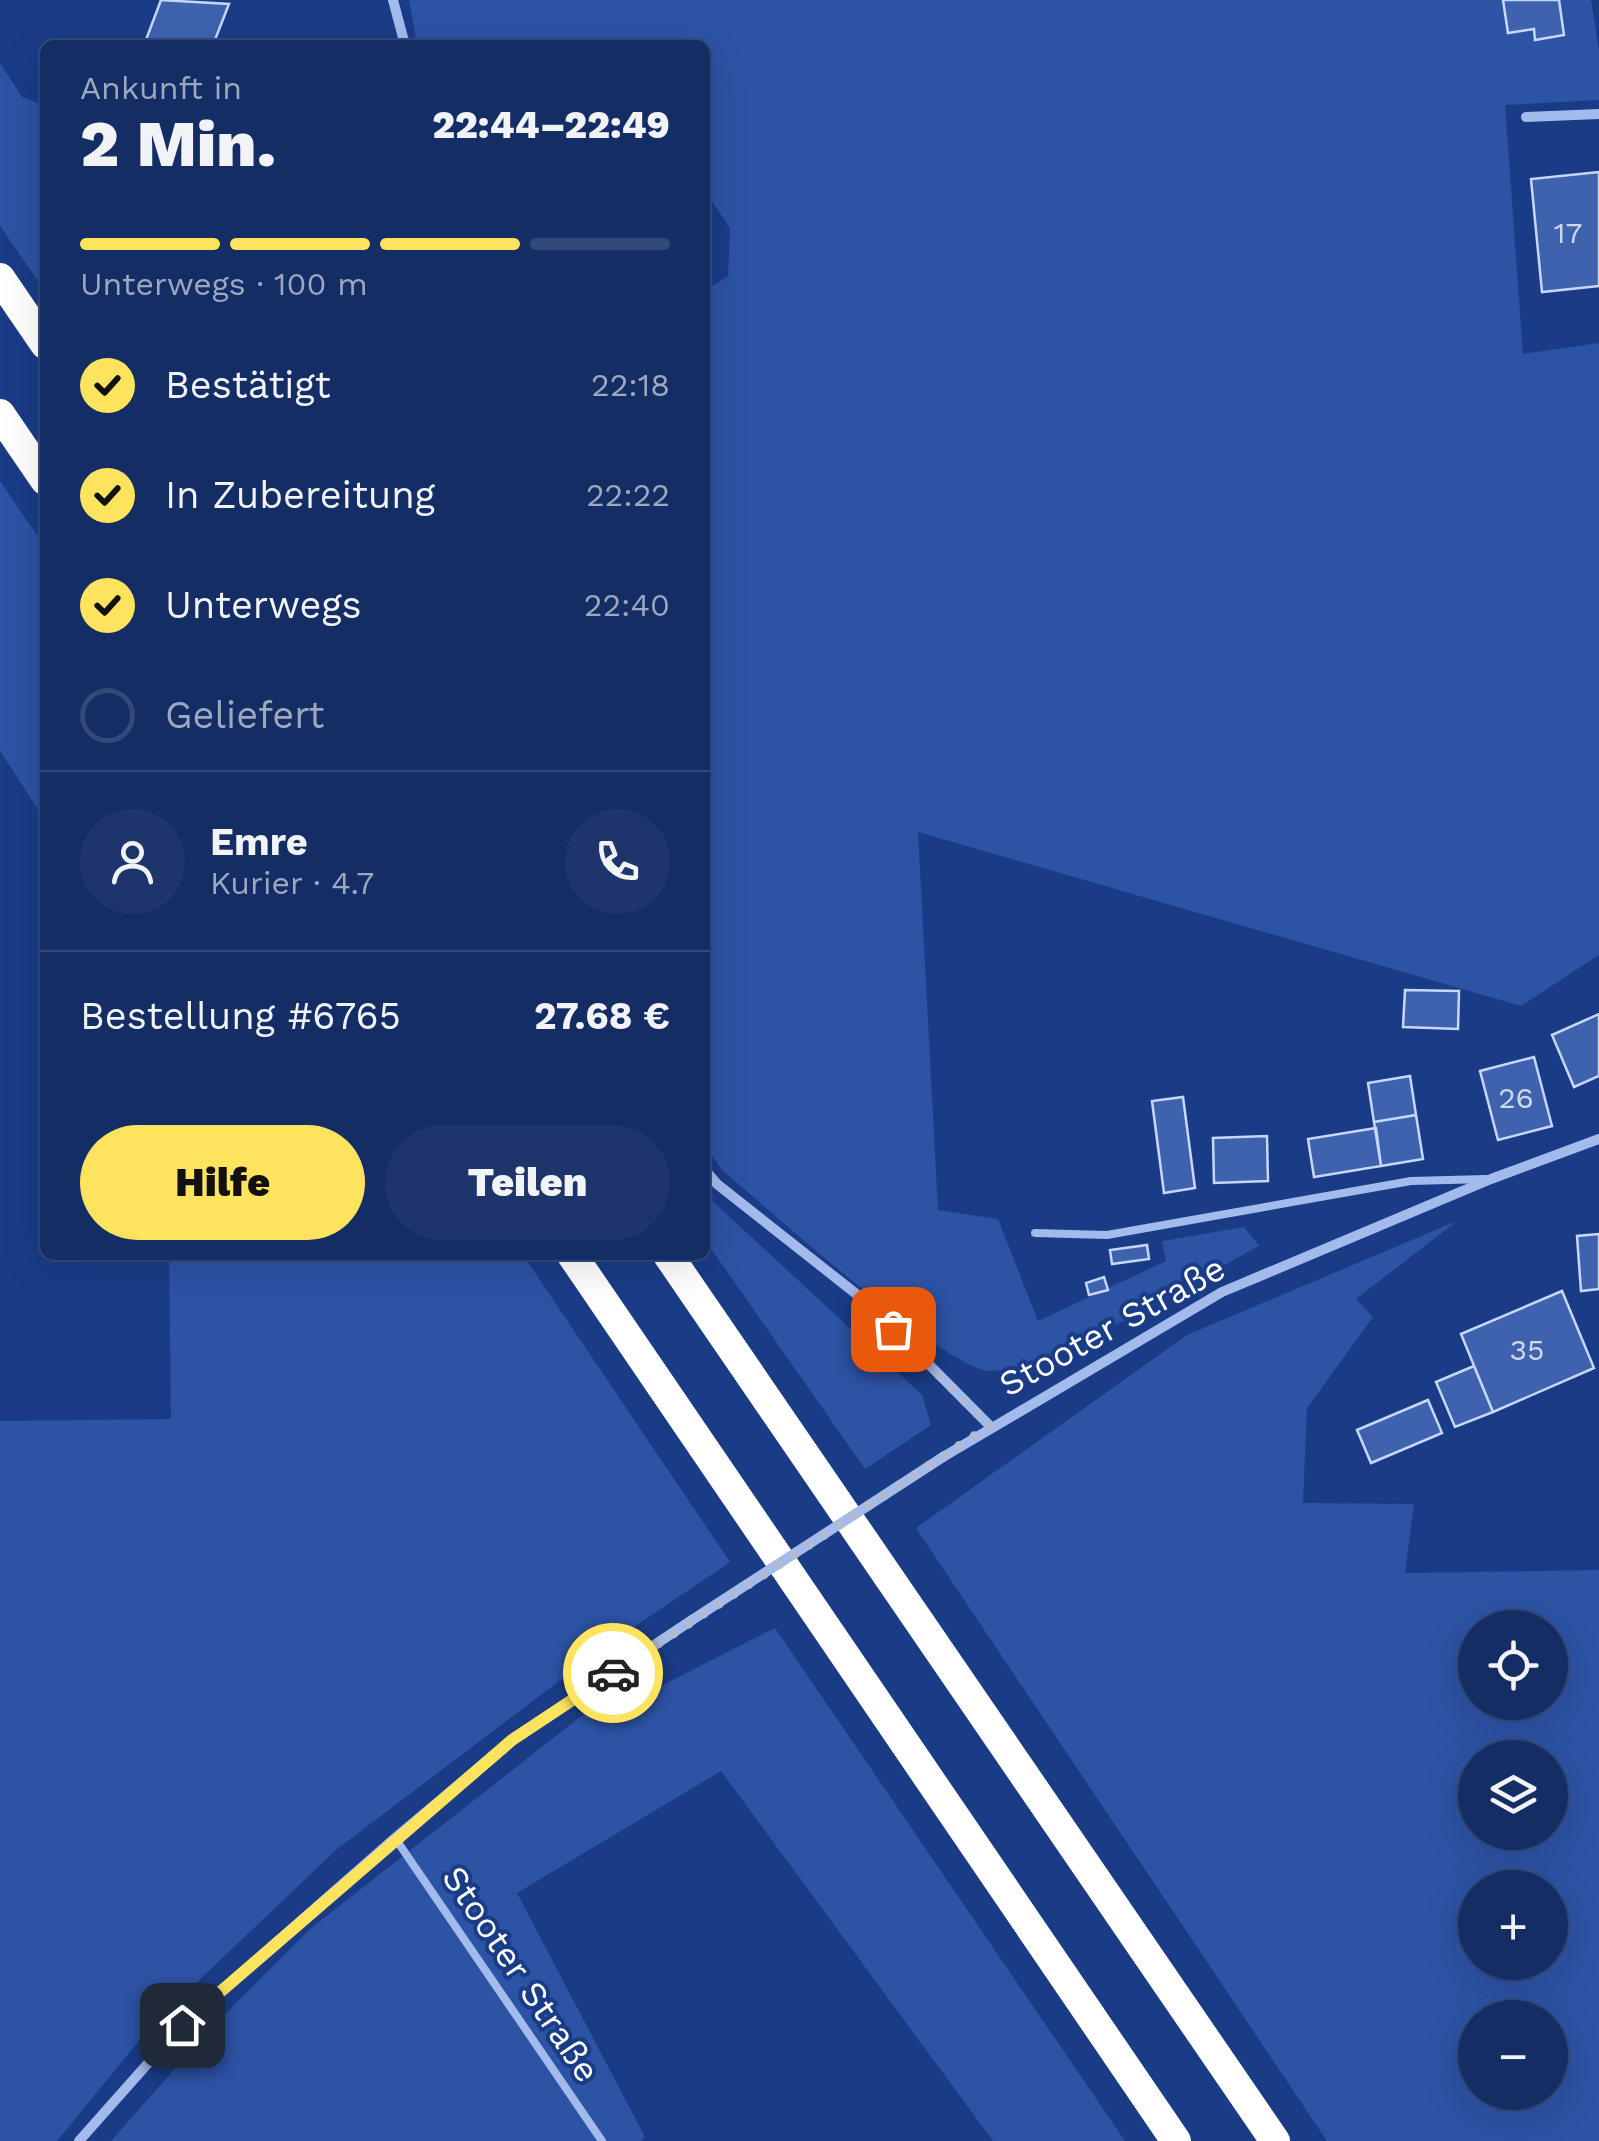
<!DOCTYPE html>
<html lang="de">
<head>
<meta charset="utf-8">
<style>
	body { margin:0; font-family:"Work Sans",sans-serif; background:#1d356b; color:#f1f3f6; height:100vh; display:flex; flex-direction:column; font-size:38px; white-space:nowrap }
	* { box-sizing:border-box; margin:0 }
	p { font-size:32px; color:#9da8bf }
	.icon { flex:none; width:55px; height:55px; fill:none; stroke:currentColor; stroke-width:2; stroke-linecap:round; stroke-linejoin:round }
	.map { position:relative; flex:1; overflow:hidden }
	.side { position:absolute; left:40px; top:40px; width:670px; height:1220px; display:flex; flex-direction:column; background:#142d65; border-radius:15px; box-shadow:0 10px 40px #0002,0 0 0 2px #334979 }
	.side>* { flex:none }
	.tools { position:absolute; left:1458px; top:1610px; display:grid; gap:20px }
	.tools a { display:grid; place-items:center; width:110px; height:110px; border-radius:50%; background:#142d65; box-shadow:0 10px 40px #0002,0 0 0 2px #334979; font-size:50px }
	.pin { position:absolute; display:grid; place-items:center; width:85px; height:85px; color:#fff; margin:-42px; border-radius:20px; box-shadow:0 5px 15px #0006 }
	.courier { position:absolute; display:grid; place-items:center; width:100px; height:100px; margin:-50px; border:8px solid #fee45e; border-radius:50%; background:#fff; color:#222; box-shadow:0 2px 12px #0007 }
	.summary em { font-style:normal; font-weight:800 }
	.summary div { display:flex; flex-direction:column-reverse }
	.summary { display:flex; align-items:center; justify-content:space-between; height:170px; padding:0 40px }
	h1 { font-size:65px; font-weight:800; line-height:75px }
	.bar { display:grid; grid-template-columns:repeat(4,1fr); gap:15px 10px; align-content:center; height:120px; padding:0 40px }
	.bar i { height:12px; border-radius:8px; background:#334979 }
	.bar .current { background:#fee45e }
	.bar p { grid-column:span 4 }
	.line { display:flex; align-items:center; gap:25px; padding:0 40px; border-top:2px solid #334979 }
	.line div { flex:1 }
	.round { display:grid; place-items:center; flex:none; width:105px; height:105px; border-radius:52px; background:#1d356b }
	ol { padding:0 40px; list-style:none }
	li { display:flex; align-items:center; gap:30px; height:110px }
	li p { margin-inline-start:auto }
	li .icon { padding:10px; border-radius:50%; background:#fee45e; color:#111; stroke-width:4 }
	li:last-child { color:#9da8bf }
	li i { width:55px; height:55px; border:5px solid #334979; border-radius:50% }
	.cta { display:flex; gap:20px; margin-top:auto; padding:20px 40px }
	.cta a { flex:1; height:115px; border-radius:60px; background:#fee45e; color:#111; font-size:40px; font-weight:800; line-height:115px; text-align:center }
	.cta a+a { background:#1d356b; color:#f1f3f6 }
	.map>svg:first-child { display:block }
	.green { fill:#2d53a5; fill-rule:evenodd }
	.building { fill:#3e62ae; stroke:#c7d7f9; stroke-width:2.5 }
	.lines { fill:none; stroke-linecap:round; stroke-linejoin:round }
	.lane { stroke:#a2baec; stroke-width:8 }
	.street { stroke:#a2baec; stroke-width:10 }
	.highway { stroke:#fff; stroke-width:30 }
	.street-bridge { stroke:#a2baec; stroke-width:10 }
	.done { stroke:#afbbd5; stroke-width:10; stroke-dasharray:0 18 }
	.route { stroke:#fee45e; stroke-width:12 }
	.labels { text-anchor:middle; stroke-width:8; stroke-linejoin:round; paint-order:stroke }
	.number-label { font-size:30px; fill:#cfd8eb }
	.street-label { font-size:35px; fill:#fff; stroke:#1a3c87 }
</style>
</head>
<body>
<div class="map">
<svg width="1599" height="2141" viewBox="0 0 1599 2141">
	<rect width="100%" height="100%" fill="#1a3c87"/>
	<path class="green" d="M409,0H1591L1599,51V100L1505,105L1523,354L1599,343V955L1521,1006L918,832L938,1210L998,1219L1038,1321L1166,1261L1162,1241L1244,1227L1259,1246C1198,1278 1051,1371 990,1371C948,1371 765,1206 722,1170L705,1145V582L710,580L705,564V291L728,276L730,228L705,191V45H417Z
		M0,63L22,97L45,106V291L0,226Z
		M0,481L45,547V820L0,751Z
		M705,1194L922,1395L931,1425L865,1469L705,1240Z
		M1457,1221L1356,1299L1373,1317L1307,1408L1303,1503L1414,1504L1405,1573L1599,1570V2141H1327L916,1528L1187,1335ZM1475,1628H1550V1702H1475ZM1475,1758H1550V1832H1475ZM1475,1888H1550V1962H1475ZM1475,2018H1550V2092H1475Z
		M169,1255H523L730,1562L600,1650L336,1850L152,2025L57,2141H0V1421L171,1419Z
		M775,1628L1125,2141H993L721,1771L517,1893L645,2137L641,2141H111L208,2031L310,1929L631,1677L655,1689Z"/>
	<path class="building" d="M161,0L229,4L213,45H144Z
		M1503,0H1559L1564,35L1535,40L1534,29L1508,33Z
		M1599,172V286L1542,292L1531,179Z
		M1405,990L1459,991L1458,1029L1403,1027Z
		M1599,1014V1076L1574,1087L1552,1035Z
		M1534,1057L1552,1126L1498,1140L1480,1071Z
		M1410,1076L1416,1115L1374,1122L1368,1083Z
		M1183,1097L1195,1188L1164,1193L1152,1101Z
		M1416,1115L1423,1159L1381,1166L1374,1122Z
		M1376,1128L1381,1166L1314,1177L1308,1139Z
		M1267,1136L1268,1181L1214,1183L1213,1138Z
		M1599,1234V1289L1581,1291L1577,1236Z
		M1147,1245L1149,1259L1112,1264L1110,1250Z
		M1104,1277L1108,1290L1089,1295L1086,1283Z
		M1562,1291L1594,1368L1493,1412L1461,1334Z
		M1474,1366L1493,1412L1455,1427L1436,1382Z
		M1428,1400L1442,1433L1371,1463L1357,1430Z"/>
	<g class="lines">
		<path class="lane" d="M1035,1233L1107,1235L1411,1181L1486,1179
			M395,1838L602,2141"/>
		<path class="street" d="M393,0L405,45
			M1526,117L1599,114
			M705,1170L717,1184L869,1304L990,1426
			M943,1457L1222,1292L1491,1179L1599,1139
			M79,2141L182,2025L395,1838L513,1739L692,1620"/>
		<path class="highway" d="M0,278L45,344
			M0,414L45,480
			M572,1255L1176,2141
			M668,1255L1275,2141"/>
		<path class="street-bridge" d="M692,1620L943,1457"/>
	</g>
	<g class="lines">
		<path class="done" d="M613,1673L990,1426L893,1329"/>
		<path class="route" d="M182,2025L512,1740L613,1673"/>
	</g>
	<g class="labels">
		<g class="number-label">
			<text x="1568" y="243">17</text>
			<text x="1516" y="1108">26</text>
			<text x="1527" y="1360">35</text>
		</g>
		<g class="street-label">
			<text transform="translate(1112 1326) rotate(-29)" y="12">Stooter Straße</text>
			<text transform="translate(521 1974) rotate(56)" y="12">Stooter Straße</text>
		</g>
	</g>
</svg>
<div class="tools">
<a><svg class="icon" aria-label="locate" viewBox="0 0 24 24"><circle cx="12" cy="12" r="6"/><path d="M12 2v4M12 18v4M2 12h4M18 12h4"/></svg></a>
<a><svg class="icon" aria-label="layers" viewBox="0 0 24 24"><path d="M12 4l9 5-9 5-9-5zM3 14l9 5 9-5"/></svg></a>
<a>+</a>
<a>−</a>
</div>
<div class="pin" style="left:893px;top:1329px;background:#ea580c"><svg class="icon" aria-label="bag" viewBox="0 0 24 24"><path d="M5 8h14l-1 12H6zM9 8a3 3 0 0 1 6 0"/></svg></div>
<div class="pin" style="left:182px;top:2025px;background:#1f2937"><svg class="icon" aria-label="home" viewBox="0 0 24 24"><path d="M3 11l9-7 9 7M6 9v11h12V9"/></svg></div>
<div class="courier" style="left:613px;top:1673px"><svg class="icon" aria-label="car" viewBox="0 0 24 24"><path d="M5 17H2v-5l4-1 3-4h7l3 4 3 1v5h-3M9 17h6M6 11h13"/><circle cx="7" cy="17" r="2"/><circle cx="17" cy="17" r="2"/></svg></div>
<section class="side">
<div class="summary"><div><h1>2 Min.</h1><p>Ankunft in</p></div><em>22:44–22:49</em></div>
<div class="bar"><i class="current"></i><i class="current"></i><i class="current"></i><i></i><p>Unterwegs · 100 m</p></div>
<ol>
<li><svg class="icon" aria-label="check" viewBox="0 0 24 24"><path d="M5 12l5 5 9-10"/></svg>Bestätigt<p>22:18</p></li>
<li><svg class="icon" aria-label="check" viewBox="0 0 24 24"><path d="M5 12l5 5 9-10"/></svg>In Zubereitung<p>22:22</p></li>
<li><svg class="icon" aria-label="check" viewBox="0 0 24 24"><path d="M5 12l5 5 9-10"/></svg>Unterwegs<p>22:40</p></li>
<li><i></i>Geliefert</li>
</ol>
<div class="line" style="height:180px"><a class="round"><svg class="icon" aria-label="person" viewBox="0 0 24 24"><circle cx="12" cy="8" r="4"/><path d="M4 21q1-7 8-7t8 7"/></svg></a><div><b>Emre</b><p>Kurier · 4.7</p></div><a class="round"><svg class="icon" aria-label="phone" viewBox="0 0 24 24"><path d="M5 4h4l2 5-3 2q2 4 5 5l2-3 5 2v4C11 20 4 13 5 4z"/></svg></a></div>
<div class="line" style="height:130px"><div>Bestellung #6765</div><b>27.68 €</b></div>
<div class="cta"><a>Hilfe</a><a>Teilen</a></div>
</section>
</div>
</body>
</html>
